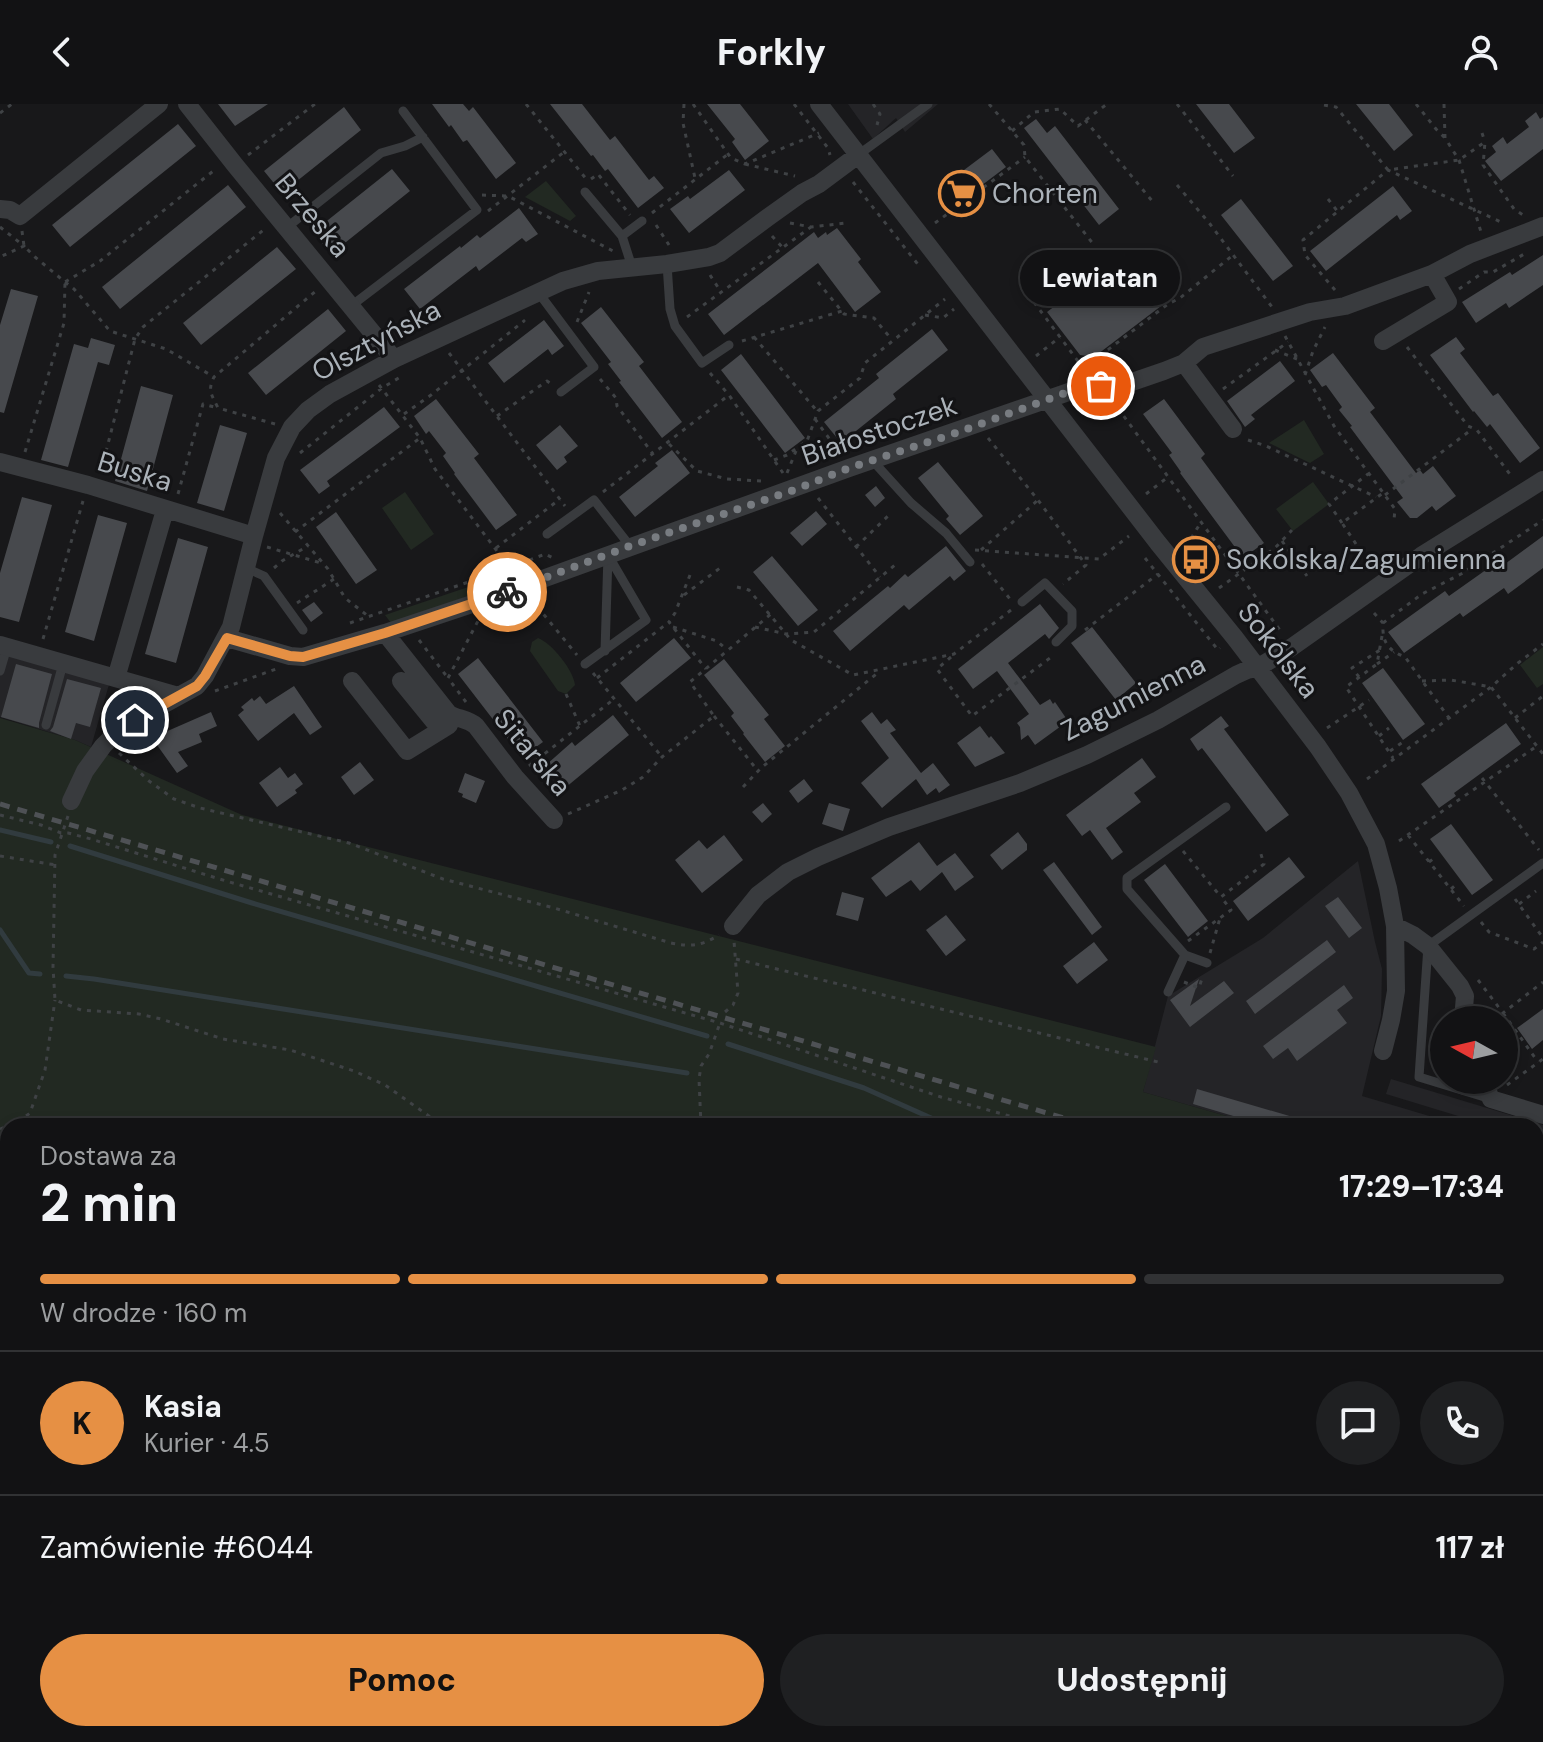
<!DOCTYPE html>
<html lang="pl">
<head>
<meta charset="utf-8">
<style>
	body { margin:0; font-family:"DM Sans",sans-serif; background:#1f2022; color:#f1f3f6; height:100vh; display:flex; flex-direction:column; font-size:30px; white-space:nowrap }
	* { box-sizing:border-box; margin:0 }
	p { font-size:26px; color:#9c9ea0 }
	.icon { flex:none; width:44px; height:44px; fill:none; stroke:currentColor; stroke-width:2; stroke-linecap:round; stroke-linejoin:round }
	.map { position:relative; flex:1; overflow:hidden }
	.side { position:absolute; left:0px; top:1014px; width:1544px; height:624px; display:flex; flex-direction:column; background:#121214; border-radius:24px 24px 0 0; box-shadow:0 4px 12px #0003,0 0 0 2px #313234 }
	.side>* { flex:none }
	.needle { width:52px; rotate:278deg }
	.tools { position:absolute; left:1430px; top:902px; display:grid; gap:16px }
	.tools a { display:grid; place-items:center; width:88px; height:88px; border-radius:50%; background:#121214; box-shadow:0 4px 12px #0003,0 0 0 2px #313234; font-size:40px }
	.pin { position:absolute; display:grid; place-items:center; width:68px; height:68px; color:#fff; margin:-34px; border:4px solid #fff; border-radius:50%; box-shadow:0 2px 8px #0007 }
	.courier { position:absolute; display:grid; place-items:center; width:80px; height:80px; margin:-40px; border:6px solid #e69044; border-radius:50%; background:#fff; color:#222; box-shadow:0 2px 10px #0007 }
	.bubble { position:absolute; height:56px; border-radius:28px; background:#121214; box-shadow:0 4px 12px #0003,0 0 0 2px #313234; font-size:26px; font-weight:800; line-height:56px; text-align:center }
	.headline em { font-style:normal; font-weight:800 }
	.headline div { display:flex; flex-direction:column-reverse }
	.headline { display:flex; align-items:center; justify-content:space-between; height:136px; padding:0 40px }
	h1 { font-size:52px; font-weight:800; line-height:60px }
	.bar { display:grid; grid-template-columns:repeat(4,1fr); gap:12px 8px; align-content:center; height:96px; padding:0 40px }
	.bar i { height:10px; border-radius:6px; background:#313234 }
	.bar .on { background:#e69044 }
	.bar p { grid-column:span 4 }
	.line { display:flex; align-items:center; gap:20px; padding:0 40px; border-top:2px solid #313234 }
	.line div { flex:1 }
	.round { display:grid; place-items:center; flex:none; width:84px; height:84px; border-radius:42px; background:#1f2022 }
	.action { display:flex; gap:16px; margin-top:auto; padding:16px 40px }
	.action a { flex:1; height:92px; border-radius:48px; background:#e69044; color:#111; font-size:32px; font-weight:800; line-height:92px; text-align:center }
	.action a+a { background:#1f2022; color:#f1f3f6 }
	header { display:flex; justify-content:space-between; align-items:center; height:104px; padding:0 40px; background:#121214; font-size:36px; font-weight:800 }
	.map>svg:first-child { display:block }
	.built { fill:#242427 }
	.green { fill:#222922 }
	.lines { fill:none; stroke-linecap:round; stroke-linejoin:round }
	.stream { stroke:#313b3f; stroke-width:5 }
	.building { fill:#47494d }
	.path { stroke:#3f4245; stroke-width:3; stroke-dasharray:4 6; stroke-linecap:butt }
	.service { stroke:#393b3e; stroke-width:9 }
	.minor { stroke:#393b3e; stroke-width:18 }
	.rail { stroke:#4e5155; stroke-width:5; stroke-dasharray:10 8; stroke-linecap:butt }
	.done { stroke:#787c81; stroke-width:8; stroke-dasharray:0 14.4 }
	.route { stroke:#e69044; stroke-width:10 }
	.labels { text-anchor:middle; stroke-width:6; stroke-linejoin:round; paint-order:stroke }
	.poi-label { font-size:28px; fill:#abb2b9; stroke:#131315; text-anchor:start }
	.street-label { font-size:28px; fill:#abb2b9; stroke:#131315 }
</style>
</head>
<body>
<header><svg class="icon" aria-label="back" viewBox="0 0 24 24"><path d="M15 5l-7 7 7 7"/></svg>Forkly<svg class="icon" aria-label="person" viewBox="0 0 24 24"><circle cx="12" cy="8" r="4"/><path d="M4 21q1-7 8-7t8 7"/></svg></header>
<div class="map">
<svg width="1543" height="1638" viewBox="0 0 1543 1638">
	<rect width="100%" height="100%" fill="#18181a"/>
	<path class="built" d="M848,0H938L905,28L896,14L873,35Z
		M0,545L110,577L91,643L75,636L0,613Z
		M1358,757L1375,838L1382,865L1381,912L1362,992L1463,1022H1261L1143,988L1168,892L1263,834Z
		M1391,975L1543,1021V1038L1536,1036V1022H1491L1386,990Z"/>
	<path class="green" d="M546,77L576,112L570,117L525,93Z
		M1304,316L1324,350L1310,359L1269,339Z
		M1313,378L1329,400L1293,427L1276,405Z
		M405,388L434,430L411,446L382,404Z
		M489,476V485L391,519L385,511Z
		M538,534C552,539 574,567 575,581L566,590L558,587L530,547L532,538Z
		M1543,543V580L1537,584L1520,561Z
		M0,614L75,636L242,711L1156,943L1143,988L1261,1022H8V1630H443L440,1638H0Z
		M1536,1045L1543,1048V1638H779L781,1630H1536Z"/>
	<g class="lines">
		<path class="stream" d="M0,726L51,738
			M70,742L252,799L707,932
			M0,826L29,869L40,870
			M66,872L94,875L687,969
			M728,940L864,984L949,1022
			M1536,1087L1543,1089"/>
	</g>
	<path class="building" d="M218,0H268L235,22Z
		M432,0H463L469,7L473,3L516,59L496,75L467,36L463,38L451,21L449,23Z
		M550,0H582L610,36L615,32L649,76L654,72L664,84L638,104L608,65L605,67L593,51L591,52Z
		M707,0H740L769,37L745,56L732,38L735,35Z
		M1196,0H1229L1255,34L1234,49Z
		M1356,0H1389L1413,31L1394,47Z
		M344,3L361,26L282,89L264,67Z
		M1536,8L1540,15L1543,13V45L1501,77L1485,57L1496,48L1492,42L1503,33L1507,40L1529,23L1525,17Z
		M1036,15L1047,29L1055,22L1119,105L1099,121L1024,24Z
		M178,20L196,42L70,143L52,121Z
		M992,45L1006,63L957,100L944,81Z
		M392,65L410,87L331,150L313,128Z
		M729,66L745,86L689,129L670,105L688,92L690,95Z
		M228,81L246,103L120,205L102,183Z
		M1393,82L1412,107L1400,116L1397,111L1326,167L1310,147Z
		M1241,95L1293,162L1273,177L1221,111Z
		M519,104L538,130L526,138L522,134L479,167L476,162L420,205L404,185L460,142L461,144L477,131L480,134Z
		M837,124L861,155L858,158L881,188L855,208L818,159L724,231L708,210L814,128L818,134L826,128L827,131Z
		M277,143L296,165L201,241L183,219Z
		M1127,147L1135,158L1131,161L1154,191L1158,188L1165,199L1094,253L1080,251L1047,208Z
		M1543,151V181L1509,204L1506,199L1476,219L1462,198L1510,168L1512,171Z
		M11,185L38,192L4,309L0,308V221Z
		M601,203L644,258L639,262L682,318L662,334L619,278L621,277L608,260L611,258L581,219Z
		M328,205L346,227L266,291L248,269Z
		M544,216L564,242L552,251L548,245L504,279L488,259Z
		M932,225L948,246L893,290L896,295L841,339L824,318L879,274L876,270Z
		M1456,233L1465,245L1460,249L1493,292L1498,289L1540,344L1520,359L1490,320L1487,323L1474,307L1473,308L1430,251Z
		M91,234L115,241L109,261L98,258L68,363L41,356L74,240L88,244Z
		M1333,249L1375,304L1370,308L1416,369L1420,366L1423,370L1433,362L1456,392L1436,407L1432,402L1417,414H1410L1397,398L1403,394L1350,323L1352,322L1339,306L1342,303L1326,281L1322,283L1310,266Z
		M741,250L805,334L785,349L721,266Z
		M1280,257L1295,277L1251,311L1255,315L1245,323L1227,297Z
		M141,282L173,291L147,387L115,377Z
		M436,295L479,350L474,354L517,411L496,426L454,370L455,369L443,352L446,349L429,327L426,330L414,312Z
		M1164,295L1205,350L1201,354L1264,439L1243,454L1180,369L1181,368L1169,351L1172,349L1143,310Z
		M384,303L400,323L327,377L330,382L319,390L300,366Z
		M220,321L247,329L224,407L197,399Z
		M560,321L578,342L564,353L567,358L557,366L536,341Z
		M672,346L690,369L635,413L619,393L658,362L655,359Z
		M938,358L983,412L960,431L946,415L949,412L918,374Z
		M876,382L885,394L875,403L865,391Z
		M22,393L52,401L19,518L0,513V469Z
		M816,407L827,420L802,442L790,429Z
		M336,408L377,466L356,480L316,423Z
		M98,411L127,419L94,537L65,528Z
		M1543,432V464L1508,490L1504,484L1463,513L1460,509L1404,549L1388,528L1445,487L1449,492L1490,463L1494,468Z
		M178,434L208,443L176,559L145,550Z
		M946,442L966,467L954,477L950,472L909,506L904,501L850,547L833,527L888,482L890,484L905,470L908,473Z
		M772,452L818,506L798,522L753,468Z
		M314,498L323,509L311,518L302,506Z
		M1040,500L1059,524L1049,535L1045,530L1008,559L1040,601L1050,595L1053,600L1055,598L1068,617L1035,641L1028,631L1021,636L1020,623L1017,619L1029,610L997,567L973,585L958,565Z
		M1092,523L1136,579L1116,596L1071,539Z
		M674,534L691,554L636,598L620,579Z
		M478,554L543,638L522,653L458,570Z
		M724,555L769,611L764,615L785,642L765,658L743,630L744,629L731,612L734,609L704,571Z
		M16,560L52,570L39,619V624L1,613Z
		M1383,564L1425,620L1403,636L1362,579Z
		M67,575L101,584L90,623L76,619L71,635L50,627L53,623Z
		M294,582L322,623L310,631L294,609L258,637L238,611L244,606L241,603L252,594L254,597L260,592L266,600Z
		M211,608L217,622L199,630L202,638L178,648L188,662L177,669L152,634L129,647L124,639L156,618L163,629Z
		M872,608L881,620L887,615L896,626L890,629L921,669L933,659L950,681L939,689L936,684L927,691L916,675L882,704L861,679L889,654L861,617Z
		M613,611L629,631L565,684L546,661L572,638L575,642Z
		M1221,612L1229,622L1224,625L1289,711L1266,728L1202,644L1198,647L1190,635Z
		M1506,619L1521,640L1454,689L1456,692L1439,704L1421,680Z
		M980,622L989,634L991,632L1005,649L975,663L957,639Z
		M1142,654L1156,673L1134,689L1141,698L1106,724L1123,748L1112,756L1090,726L1082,732L1066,711Z
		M360,658L374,676L354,691L341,673Z
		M280,663L288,674L295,669L303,680L295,686L297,689L277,703L259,679Z
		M465,669L485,677L476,699L462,693L463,690L458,688Z
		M804,675L813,687L798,699L789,687Z
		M763,699L772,710L762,719L752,708Z
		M829,699L850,705L843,727L822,720Z
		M1451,720L1493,776L1472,791L1430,735Z
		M1018,728L1027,740V746L1002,766L990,751Z
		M724,731L743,756L702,789L675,756L699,736L707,745Z
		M919,738L937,762L955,749L974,773L955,787L942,768L920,787L911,776L886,793L871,774Z
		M1289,753L1305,773L1248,817L1233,797Z
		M1054,758L1102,823L1092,831L1043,766Z
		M1165,760L1208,817L1188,833L1144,776Z
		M842,788L864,794L858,817L836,811Z
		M1338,793L1362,824L1349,834L1325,802Z
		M946,811L966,836L946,852L926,826Z
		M1327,836L1336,848L1255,910L1246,897Z
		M1094,838L1108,856L1077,880L1063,862Z
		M1199,875L1190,902L1224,877L1234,889L1190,923L1170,896Z
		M1344,881L1353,894L1337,906L1347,919L1297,957L1288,944L1273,955L1263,942Z
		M1543,905V936L1532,945L1517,924Z
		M1197,985L1310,1018V1022H1267L1193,1000Z"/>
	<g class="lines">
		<path class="path" d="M526,0L587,76
			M684,0L683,19L695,74
			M693,0L728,50L731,54L745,60L819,29
			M794,0L828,44L830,51
			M873,0L880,10L877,21
			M989,0L1024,41L1025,53L1094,141
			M1177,0L1233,72
			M1416,0L1436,25L1445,34
			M1444,0L1445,34L1459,56L1481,128
			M1324,1L1336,3L1388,66L1459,56L1485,38L1483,61L1514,105L1523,111
			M0,9L12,0
			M1085,16L1153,98
			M1012,27L1034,8L1060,5L1078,22L1107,0
			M1482,29L1485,38
			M248,51L315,0
			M745,60L795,72
			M591,75L598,70L630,111
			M853,78L920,163
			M1177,81L1210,120L1272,203
			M482,91L508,92L613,147
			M1328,95L1338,108
			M488,107L564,48
			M652,109L728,50
			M790,119L811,123L846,119
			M935,119L1025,53
			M656,121L669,141
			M0,123L24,142L2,152L0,156
			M22,127L24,142L35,153L65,178L100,157L217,64
			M772,132L783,144
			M710,171L721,188
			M65,178L74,185L110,227L166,245L214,273
			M818,178L844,210L874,214L892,236
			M1459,185L1484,168H1493L1526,149
			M1335,186L1305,151L1303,136L1388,66L1501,118
			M1028,190L1083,264
			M925,211L943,214L954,205
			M687,213L811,123
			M577,218L589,188
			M1285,232L1334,322L1395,405L1394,416
			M754,233L817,307
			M742,237L842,207
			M1407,243L1468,322L1477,326L1512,373
			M1275,246L1297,255
			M449,249L565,402
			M1036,252L1060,233
			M1084,264L1168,200L1180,194L1233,151
			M710,269L729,291L783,369
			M1305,271L1313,247L1325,223
			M600,275L616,294L617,302L653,350
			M379,281L420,334L435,365L509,463
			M1223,285L1288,238
			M1112,296L1282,529
			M404,310L431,291L524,217L523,216
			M497,312L547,277L553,281
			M815,315L841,351
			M275,320L218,304C212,291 207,287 214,273L317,186
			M988,334L1038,396L1086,461L1063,480
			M1248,336L1266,342L1376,393
			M669,340L697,367L727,375L761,377
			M801,341L832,351
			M25,348L64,219L65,178
			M300,349L382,284L402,272
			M774,356L787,351L807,337L818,307L860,274L865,259L945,195
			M101,367L135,235L143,223L266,124
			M787,369L796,347
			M603,388L729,291
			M178,390L203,300L218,304
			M1146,390L1168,373
			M1385,391L1471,326
			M818,394L880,473
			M280,409L328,465L345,494L368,512
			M1342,419L1329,400L1368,370
			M295,428L420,334
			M1282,437L1307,472
			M1356,440L1342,419L1383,389
			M267,443L321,459
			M856,443L889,411
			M1186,443L1201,418
			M496,444L560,395
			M975,446L1099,455L1129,432
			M981,446L1038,396
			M1145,454L1218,546L1220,544
			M982,460L1010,495
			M274,464L282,457L308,442
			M690,471L675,509L669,518L706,565
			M737,483L749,486L791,536L853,571L954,550L1011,506
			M1219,484L1275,444L1292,426
			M684,491L720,464
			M531,495L577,551
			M297,499L334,475
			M1374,509L1383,519C1382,537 1387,546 1405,553L1449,614
			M350,519L509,464L545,450L553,454
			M1383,519L1422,490L1461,470L1543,416
			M673,523L717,537L727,546
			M755,523L786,530L814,528L895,461
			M1085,526L1158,470
			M1382,532L1377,560L1346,583L1393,654
			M43,535L83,397
			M419,536L448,574
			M951,553L937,565L972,612L1054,551
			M1377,560L1394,548
			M593,569L662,653
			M1359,573L1352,564L1380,546
			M597,574L669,518
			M1422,577L1451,576L1491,583L1543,650
			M215,587L276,565
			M566,590L580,622
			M466,598L448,574L479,515
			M714,612L758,667
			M1515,614L1543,592
			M106,617L107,607L113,590
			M1327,624L1369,596
			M1379,632L1389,624
			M1390,647L1403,638
			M119,649L149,677L174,695L200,704L349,739L443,775L554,804L671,839C691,843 701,842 719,831
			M529,662L614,595
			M1482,674L1539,746
			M1367,675L1491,583L1518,559L1543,540
			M743,683L761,664L880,567
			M568,710L622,686L643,673L662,653L714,612L690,578L771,510
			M0,711L41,721L61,729H68L91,735L226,777L720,919L941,993L1046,1022
			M68,712L55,751L53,863L55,896L81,906L139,910L161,915L223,935L290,946L354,967L385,981L443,1022
			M1408,731L1464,802
			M1399,737L1537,642
			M1183,747L1221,793
			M0,752L56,761
			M1429,758L1437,752
			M1451,785L1458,779
			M1515,795L1543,834
			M1519,800L1536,787
			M1481,818L1489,828L1534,845L1543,838
			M1188,837L1231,806L1221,793L1264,760L1260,747
			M1210,849L1220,814
			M736,855L1158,958
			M1478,876L1503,909L1543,878
			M1184,878L1199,884L1203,871
			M725,908L733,901L738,889L734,837
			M1503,909L1538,958
			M1507,981L1543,955
			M9,1022L17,1019L30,1009L45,966L55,896
			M701,1022L699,975L701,962L709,950L720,919
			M0,1025L8,1022
			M0,1033L8,1036
			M1536,1060L1543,1062
			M0,1149L8,1152
			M1536,1161L1543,1163
			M0,1215L8,1217
			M0,1282L8,1258
			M0,1631L8,1607
			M0,1634L11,1638
			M118,1638L121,1630
			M237,1638L240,1630
			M355,1638L358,1630
			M451,1638L453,1630"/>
		<path class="service" d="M858,51L928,0
			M585,88L622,132
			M286,124L381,49L405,42L423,33
			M667,160L670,205L675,222L702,259L729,241
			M632,163L622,132L642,117
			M538,188L594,263L561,288
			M351,202L477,106L403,7
			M872,356L911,399L946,429L970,458
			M547,430L594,396L630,442
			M246,464L264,472L303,526
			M1022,498L1045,479L1072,507V522L1056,538
			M585,560L646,516L608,451L605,547
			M0,567L7,543
			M46,621L63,560
			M1185,851L1207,859
			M1168,888L1185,851L1127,785V774L1226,703
			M1491,995L1419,973L1428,842L1543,759
			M573,1630L580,1633L585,1638
			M543,1638L545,1630
			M753,1638L755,1630"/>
		<path class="minor" d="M187,0L235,61L394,255
			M819,0L1158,439L1235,534L1318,643L1349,689L1376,740L1388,784L1395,822L1396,887L1391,916L1383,947
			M0,105L10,106L20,112L159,0
			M1383,237L1448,198L1432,170
			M1184,259L1233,325
			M0,358L88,381L254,432
			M385,529L449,610C458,615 468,615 476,622L515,673L554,716
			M227,534L290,552L303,553L385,529L490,494L849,364L1083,283L1132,278L1164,267L1184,259L1203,243L1310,208L1345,202L1432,170L1470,150L1543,122
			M0,541L178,592
			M116,574L165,406
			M352,577L407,647L441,626
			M401,577L441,626L449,621
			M71,697L85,667L103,642L110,635L135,616L197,582L205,572L231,523L254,432L276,354L292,323L308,306L330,290L394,255L563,177L598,167L667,160L709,153L720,149L767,114L802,89L819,80L858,51
			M733,822L758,791L788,768L818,753L889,723L1020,679L1087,651L1158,616L1236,571L1247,566L1257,564L1292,543L1421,452L1543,376
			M1395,822L1413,831L1428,842L1460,882L1465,892L1463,916
			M1483,976L1491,995L1543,1011"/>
		<path class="rail" d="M0,700L1091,1022
			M1536,1154L1543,1156"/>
	</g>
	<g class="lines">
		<path class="done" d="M507,488L630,442L794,386L849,364L953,330L1068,288L1083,283L1101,282"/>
		<path class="route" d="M135,616L197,582L205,572L227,534L290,552L303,553L385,529L507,488"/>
	</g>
	<defs>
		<symbol id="supermarket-ring" viewBox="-11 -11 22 22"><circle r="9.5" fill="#131315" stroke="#e69044" stroke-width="1.5"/><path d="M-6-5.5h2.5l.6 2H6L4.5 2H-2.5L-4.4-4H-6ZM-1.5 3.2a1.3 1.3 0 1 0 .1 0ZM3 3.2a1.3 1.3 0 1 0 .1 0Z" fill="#e69044"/></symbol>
		<symbol id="bus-ring" viewBox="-11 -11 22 22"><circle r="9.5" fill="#131315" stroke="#e69044" stroke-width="1.5"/><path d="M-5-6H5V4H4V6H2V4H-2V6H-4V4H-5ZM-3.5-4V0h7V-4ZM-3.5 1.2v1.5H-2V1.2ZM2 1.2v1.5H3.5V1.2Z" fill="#e69044"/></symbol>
	</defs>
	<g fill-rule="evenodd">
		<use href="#supermarket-ring" x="936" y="64" width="51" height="51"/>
		<use href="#bus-ring" x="1170" y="430" width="51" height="51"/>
	</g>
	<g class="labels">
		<g class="poi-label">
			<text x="992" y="99">Chorten</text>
			<text x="1226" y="465">Sokólska/Zagumienna</text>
		</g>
		<g class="street-label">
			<text transform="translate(313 111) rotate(50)" y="10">Brzeska</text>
			<text transform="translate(376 236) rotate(-28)" y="10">Olsztyńska</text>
			<text transform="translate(879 326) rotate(-19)" y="10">Białostoczek</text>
			<text transform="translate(135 367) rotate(17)" y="10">Buska</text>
			<text transform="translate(1279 546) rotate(52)" y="10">Sokólska</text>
			<text transform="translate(1133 593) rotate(-27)" y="10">Zagumienna</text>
			<text transform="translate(533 648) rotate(50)" y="10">Sitarska</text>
		</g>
	</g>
</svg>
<div class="tools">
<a><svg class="needle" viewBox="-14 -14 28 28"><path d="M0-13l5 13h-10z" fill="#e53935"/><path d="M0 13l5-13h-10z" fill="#9c9ea0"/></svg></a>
</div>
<div class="pin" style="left:1101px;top:282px;background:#ea580c"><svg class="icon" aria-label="bag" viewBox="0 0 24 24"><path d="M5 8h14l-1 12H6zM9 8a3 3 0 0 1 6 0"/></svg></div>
<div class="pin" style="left:135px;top:616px;background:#1f2937"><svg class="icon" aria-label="home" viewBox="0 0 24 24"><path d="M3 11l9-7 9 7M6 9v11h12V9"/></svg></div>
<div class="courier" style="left:507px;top:488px"><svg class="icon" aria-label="bike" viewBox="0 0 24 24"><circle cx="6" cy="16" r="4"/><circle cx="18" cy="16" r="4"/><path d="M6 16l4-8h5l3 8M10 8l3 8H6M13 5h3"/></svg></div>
<div class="bubble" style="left:1020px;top:146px;width:160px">Lewiatan</div>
<section class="side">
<div class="headline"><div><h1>2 min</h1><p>Dostawa za</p></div><em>17:29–17:34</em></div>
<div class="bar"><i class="on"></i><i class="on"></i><i class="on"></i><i></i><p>W drodze · 160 m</p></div>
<div class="line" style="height:144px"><b class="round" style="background:#e69044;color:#111">K</b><div><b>Kasia</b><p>Kurier · 4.5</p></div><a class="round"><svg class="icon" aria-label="chat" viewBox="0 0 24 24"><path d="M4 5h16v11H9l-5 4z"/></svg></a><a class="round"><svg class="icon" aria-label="phone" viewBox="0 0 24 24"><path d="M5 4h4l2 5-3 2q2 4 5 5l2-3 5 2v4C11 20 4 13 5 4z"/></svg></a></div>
<div class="line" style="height:104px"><div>Zamówienie #6044</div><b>117 zł</b></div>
<div class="action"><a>Pomoc</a><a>Udostępnij</a></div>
</section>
</div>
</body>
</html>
